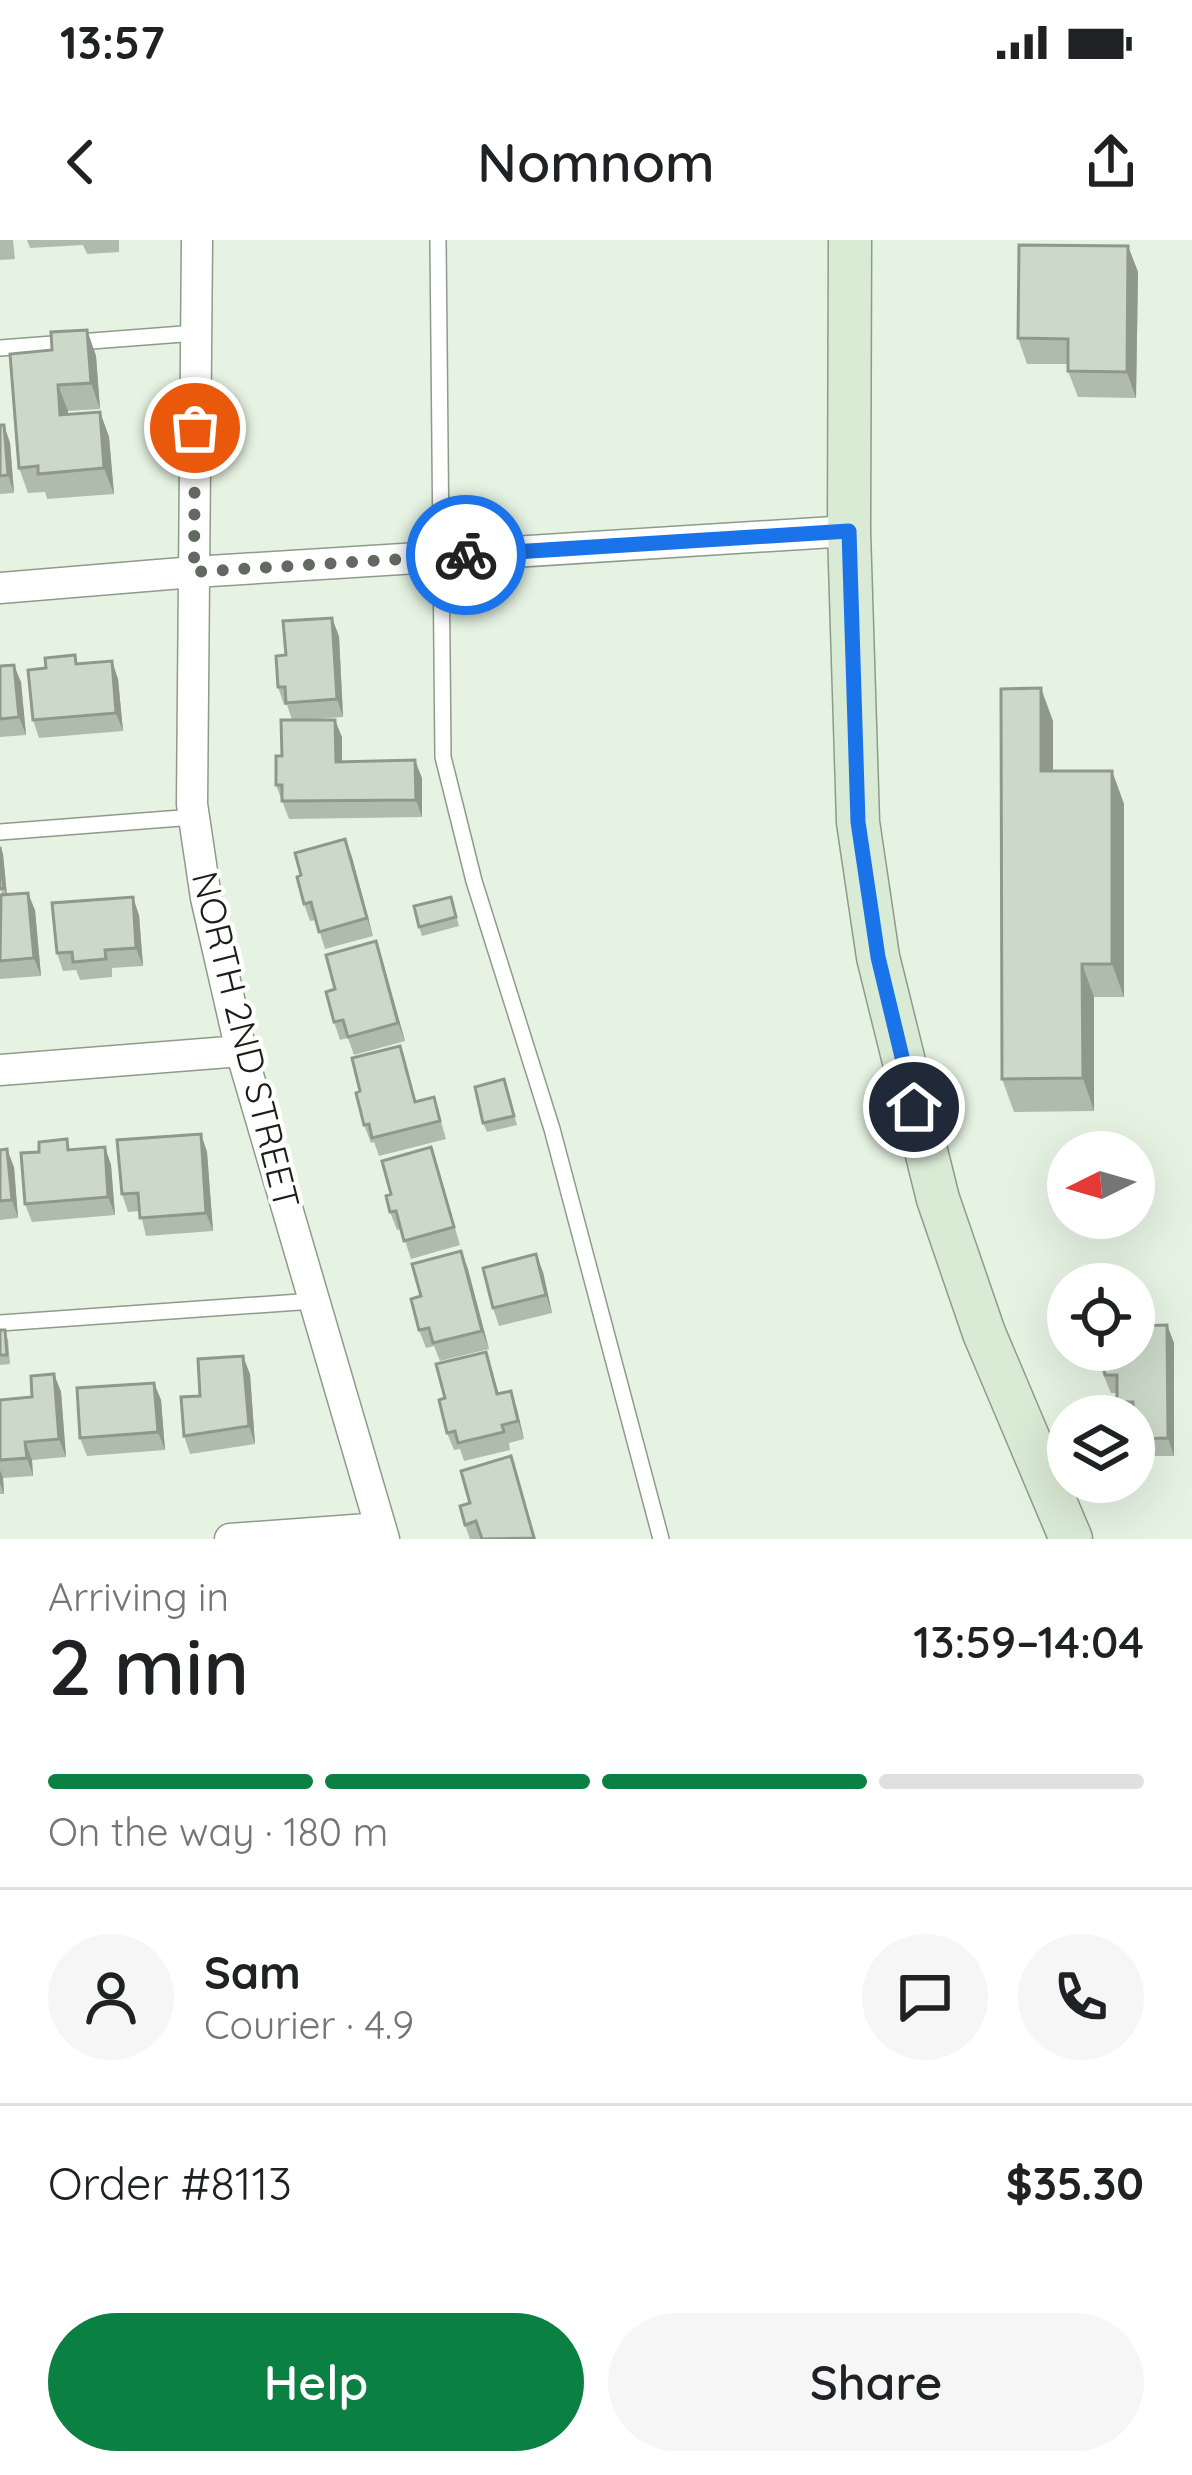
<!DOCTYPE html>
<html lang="en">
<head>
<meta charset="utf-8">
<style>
	body { margin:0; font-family:Quicksand,sans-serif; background:#f6f6f6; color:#202124; height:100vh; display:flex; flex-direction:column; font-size:45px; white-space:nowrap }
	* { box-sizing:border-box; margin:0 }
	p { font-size:39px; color:#757577 }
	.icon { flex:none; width:66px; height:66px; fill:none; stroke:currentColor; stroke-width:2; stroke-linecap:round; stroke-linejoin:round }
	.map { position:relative; height:1299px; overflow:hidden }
	.details { display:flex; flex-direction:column; background:#fff; flex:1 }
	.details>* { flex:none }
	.needle { width:78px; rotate:265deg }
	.controls { position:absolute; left:1047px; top:891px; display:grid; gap:24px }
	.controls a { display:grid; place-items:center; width:108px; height:108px; border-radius:50%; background:#fff; box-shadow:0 12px 48px #0002; font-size:60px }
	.pin { position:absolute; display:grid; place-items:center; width:102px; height:102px; color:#fff; margin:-51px; border:6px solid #fff; border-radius:50%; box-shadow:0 3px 12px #0007 }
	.courier { position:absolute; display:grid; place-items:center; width:120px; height:120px; margin:-60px; border:9px solid #1a73e8; border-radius:50%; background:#fff; color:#222; box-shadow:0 3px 15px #0007 }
	.overview em { font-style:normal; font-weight:600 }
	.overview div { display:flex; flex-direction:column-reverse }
	.overview { display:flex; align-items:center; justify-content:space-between; height:204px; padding:0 48px }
	h1 { font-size:78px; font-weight:600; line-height:90px }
	.bar { display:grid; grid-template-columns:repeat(4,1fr); gap:18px 12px; align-content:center; height:144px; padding:0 48px }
	.bar i { height:15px; border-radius:9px; background:#e0e0e0 }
	.bar .current { background:#0b8043 }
	.bar p { grid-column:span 4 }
	.line { display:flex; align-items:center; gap:30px; padding:0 48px; border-top:3px solid #e0e0e0 }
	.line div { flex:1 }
	.round { display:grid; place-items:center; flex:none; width:126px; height:126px; border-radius:63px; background:#f6f6f6 }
	.action { display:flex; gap:24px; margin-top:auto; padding:24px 48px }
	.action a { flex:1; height:138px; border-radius:72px; background:#0b8043; color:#fff; font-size:48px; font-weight:600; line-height:138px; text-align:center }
	.action a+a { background:#f6f6f6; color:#202124 }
	.status { display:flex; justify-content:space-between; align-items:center; height:84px; padding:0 60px; background:#fff; direction:ltr }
	.status svg { height:33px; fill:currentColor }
	header { display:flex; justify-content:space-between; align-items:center; height:156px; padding:0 48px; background:#fff; font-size:54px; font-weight:600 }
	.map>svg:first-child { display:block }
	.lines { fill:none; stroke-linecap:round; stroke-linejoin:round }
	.lane-casing { stroke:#8e9b8b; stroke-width:18 }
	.street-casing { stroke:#8e9b8b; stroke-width:33 }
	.secondary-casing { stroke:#8e9b8b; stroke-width:45 }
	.lane { stroke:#fff; stroke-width:15 }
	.street { stroke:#fff; stroke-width:30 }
	.secondary { stroke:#d9ead5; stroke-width:42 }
	.wall { fill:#afbbad }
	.shaded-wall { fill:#8f988d }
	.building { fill:#ccd9c9; stroke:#8f988d; stroke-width:3 }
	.done { stroke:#616960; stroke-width:12; stroke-dasharray:0 21.6 }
	.route { stroke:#1a73e8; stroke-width:15 }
	.labels { text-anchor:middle; stroke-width:9; stroke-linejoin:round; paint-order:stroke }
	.street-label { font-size:36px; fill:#1a1e19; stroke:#fff }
</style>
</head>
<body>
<div class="status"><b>13:57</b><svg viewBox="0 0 49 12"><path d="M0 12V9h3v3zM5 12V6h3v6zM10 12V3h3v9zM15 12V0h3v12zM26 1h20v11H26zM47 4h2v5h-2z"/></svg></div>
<header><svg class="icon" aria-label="back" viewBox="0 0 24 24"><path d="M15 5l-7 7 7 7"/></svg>Nomnom<svg class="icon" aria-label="share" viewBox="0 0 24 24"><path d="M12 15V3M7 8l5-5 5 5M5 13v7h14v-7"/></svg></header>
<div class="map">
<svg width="1192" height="1299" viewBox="0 0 1192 1299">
	<rect width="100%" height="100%" fill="#e6f3e3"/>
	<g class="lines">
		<defs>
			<path id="lane" d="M438,0L443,517L474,641L552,889L661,1299
				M0,108L196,93
				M0,592L194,577
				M0,1083L314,1061"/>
			<path id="street" d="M197,0L192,564L206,658L241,811L384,1299
				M0,348L194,332L849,291
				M0,830L241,811
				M230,1299L381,1288"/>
			<path id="secondary" d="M850,0L849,291L858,582L878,717L938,959L984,1093L1071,1299"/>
		</defs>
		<use href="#lane" class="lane-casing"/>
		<use href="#street" class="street-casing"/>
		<use href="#secondary" class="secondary-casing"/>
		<use href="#lane" class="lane"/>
		<use href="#street" class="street"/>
		<use href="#secondary" class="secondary"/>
	</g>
	<path class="wall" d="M0,0H13L15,19L0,20Z
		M27,0H119V12L87,14L83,5L30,8Z
		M1128,6L1138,32L1136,158L1078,157L1068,131V124H1027L1018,98Z
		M87,90L96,116L100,169L68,171V174L100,172L109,197L114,254L47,259L45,252L28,253L19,228L52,110Z
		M0,185H4L10,203L14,253L0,254Z
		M339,396L343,477L301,480L342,497V522L422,538V577L289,579L276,545L282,516L292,480L287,465H284L278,447L286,415Z
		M112,421L118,439L123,491L39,498L33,480L78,424Z
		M0,426L21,442L26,495L0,497Z
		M1053,481V531H1112L1124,564V757H1094V871L1014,872L1002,839Z
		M345,599L373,696L325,709L316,680L310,681L304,664L301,635Z
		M0,606L3,614L7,654L35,670L41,736L0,739V670L2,669Z
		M454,666L459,686L422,696L419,687Z
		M139,675L143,726L112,728V737L80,740L76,730L63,731L57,713Z
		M376,701L405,801L354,815L348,798L340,800L334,782L335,749Z
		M400,806L416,862L434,857L446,899L379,916L374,902L371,903L364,885L360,851Z
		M504,839L517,885L487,892L483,883Z
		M201,894L207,912L213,991L146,996L140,971L128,972L122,954Z
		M105,907L111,925L115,975L32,982L25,964L71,910Z
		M0,910L14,927L18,978L0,980Z
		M437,925L460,1005L411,1019L401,989L397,990L390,972L391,954Z
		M461,1011L489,1109L440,1121L434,1106L426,1108L419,1090L421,1056Z
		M543,1032L552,1073L499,1086L493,1068Z
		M1167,1085L1174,1103V1216H1140L1134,1200V1176H1123L1117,1162V1153H1111L1098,1122Z
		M0,1090L8,1099L10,1124L0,1125Z
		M486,1112L499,1154L511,1151L524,1199L509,1203L510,1210L464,1221L460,1209L454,1210L447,1193L445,1158Z
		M54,1134L61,1152L66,1217L32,1220L33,1236L3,1238L4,1254H0V1160L32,1157Z
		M250,1134L255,1204L190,1214L184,1196Z
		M154,1143L161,1160L165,1210L87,1216L80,1198Z
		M511,1216L536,1299H470L465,1285L470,1263Z"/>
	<path class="shaded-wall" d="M1128,6L1138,32L1136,158L1127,132Z
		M87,90L96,116L100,169L91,143Z
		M58,145L68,171L70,200L60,175Z
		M100,172L109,197L114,254L104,228Z
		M4,185L10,203L14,253L8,235Z
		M332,378L339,396L343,477L337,459Z
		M112,421L118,439L123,491L116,473Z
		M14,425L21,442L26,495L19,477Z
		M1041,448L1053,481V564L1041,531Z
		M335,480L342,497V539L336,522Z
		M415,520L422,538V577L416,560Z
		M1112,531L1124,564V757L1112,724Z
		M345,599L352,617L373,696L367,678Z
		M0,606L3,614L7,657L4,648Z
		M28,653L35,670L41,736L34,718Z
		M133,657L139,675L143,726L136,708Z
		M376,701L382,719L405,801L398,783Z
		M1082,724L1094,757V871L1083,838Z
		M201,894L207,912L213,991L206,973Z
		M105,907L111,925L115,975L108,957Z
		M7,909L14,927L18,978L12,960Z
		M461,1011L468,1029L489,1109L482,1091Z
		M536,1014L543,1032L552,1073L546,1055Z
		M1167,1085L1174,1103V1216L1168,1198Z
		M243,1116L250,1134L255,1204L249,1186Z
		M54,1134L61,1152L66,1217L59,1199Z
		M154,1143L161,1160L165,1210L158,1192Z
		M511,1151L517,1169L524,1199L518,1181Z
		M25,1202L32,1220L33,1236L27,1218Z
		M0,1230L3,1238L4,1254L0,1243Z"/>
	<path class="building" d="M1019,5L1128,6L1127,132L1068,131V99L1018,98Z
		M87,90L91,143L58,145L60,175L100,172L104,228L38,234V226L19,228L10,114L52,110L51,92Z
		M0,185H4L8,235L0,236Z
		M332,378L337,459L286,463L285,447H278L276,416L286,415L283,381Z
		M75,415L76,424L112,421L116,473L33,480L28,430L46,428L45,418Z
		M14,425L19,477L0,479V426Z
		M1041,448V531H1112V724H1082L1083,838L1002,839L1001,449Z
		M281,480H335L336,522L415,520L416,560L282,561V545H276V516H282Z
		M345,599L367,678L319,692L311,662L304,664L297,637L301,635L295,613Z
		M0,607L4,648L0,649Z
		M28,653L34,718L0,721L1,655Z
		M133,657L136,708L105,710L106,719L73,722L72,712L57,713L52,663Z
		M451,657L456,677L419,687L414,666Z
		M376,701L398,783L348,797L343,780L334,782L326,752L335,749L326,715Z
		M400,806L415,862L434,857L440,881L372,898L369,884L364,885L356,853L360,851L352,818Z
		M504,839L514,876L483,883L475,847Z
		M201,894L206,973L140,978L138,953L122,954L117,900Z
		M67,899L68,910L105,907L108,957L25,964L21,913L39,912V902Z
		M431,907L454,987L404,1001L396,971L390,972L386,956L391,954L382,921Z
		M7,909L12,960L0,961V910Z
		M461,1011L482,1091L433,1103L429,1088L419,1090L411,1059L421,1056L412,1024Z
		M536,1014L546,1055L493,1068L483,1028Z
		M1167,1085L1168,1198L1134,1199L1133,1162H1117V1135H1105L1104,1122H1098L1097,1110H1134V1086Z
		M0,1090H5L7,1115H0Z
		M486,1112L497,1154L511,1151L518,1181L502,1185L504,1192L458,1203L455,1191L447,1193L439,1160L445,1158L436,1124Z
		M243,1116L249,1186L184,1196L181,1157L200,1156L198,1119Z
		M54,1134L59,1199L25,1202L27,1218L0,1220V1160L32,1157L31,1136Z
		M154,1143L158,1192L80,1198L77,1148Z
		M511,1216L534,1298L482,1299L476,1281L465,1285L460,1266L470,1263L461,1231Z"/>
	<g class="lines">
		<path class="done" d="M195,188L194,332L466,315"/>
		<path class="route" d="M466,315L849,291L858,582L878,717L914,867"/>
	</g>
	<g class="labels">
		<g class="street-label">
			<text transform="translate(246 800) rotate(76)" y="13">NORTH 2ND STREET</text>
		</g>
	</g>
</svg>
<div class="controls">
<a><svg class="needle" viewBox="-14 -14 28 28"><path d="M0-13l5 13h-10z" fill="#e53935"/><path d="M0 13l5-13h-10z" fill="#757577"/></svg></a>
<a><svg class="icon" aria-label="locate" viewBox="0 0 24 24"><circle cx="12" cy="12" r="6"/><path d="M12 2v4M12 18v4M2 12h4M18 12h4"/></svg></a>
<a><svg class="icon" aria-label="layers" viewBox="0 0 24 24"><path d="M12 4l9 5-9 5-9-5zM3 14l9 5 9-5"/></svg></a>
</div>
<div class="pin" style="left:195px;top:188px;background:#ea580c"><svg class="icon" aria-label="bag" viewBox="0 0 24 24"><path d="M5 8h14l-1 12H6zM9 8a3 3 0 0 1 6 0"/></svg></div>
<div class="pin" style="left:914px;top:867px;background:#1f2937"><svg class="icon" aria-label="home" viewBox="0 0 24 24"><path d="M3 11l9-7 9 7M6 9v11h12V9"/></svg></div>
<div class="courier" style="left:466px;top:315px"><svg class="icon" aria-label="bike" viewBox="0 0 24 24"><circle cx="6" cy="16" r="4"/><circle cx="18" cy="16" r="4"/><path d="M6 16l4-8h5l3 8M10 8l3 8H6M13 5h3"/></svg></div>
</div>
<section class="details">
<div class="overview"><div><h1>2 min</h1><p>Arriving in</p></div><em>13:59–14:04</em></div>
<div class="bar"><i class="current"></i><i class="current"></i><i class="current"></i><i></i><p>On the way · 180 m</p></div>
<div class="line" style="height:216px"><a class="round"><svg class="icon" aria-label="person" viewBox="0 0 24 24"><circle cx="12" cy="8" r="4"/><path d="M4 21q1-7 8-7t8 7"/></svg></a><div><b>Sam</b><p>Courier · 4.9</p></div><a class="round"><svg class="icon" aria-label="chat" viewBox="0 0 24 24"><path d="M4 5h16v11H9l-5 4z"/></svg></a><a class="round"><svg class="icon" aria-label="phone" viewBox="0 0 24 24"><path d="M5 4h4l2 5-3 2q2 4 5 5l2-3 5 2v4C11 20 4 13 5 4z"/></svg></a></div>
<div class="line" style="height:156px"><div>Order #8113</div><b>$35.30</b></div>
<div class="action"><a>Help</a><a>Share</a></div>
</section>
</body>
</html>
